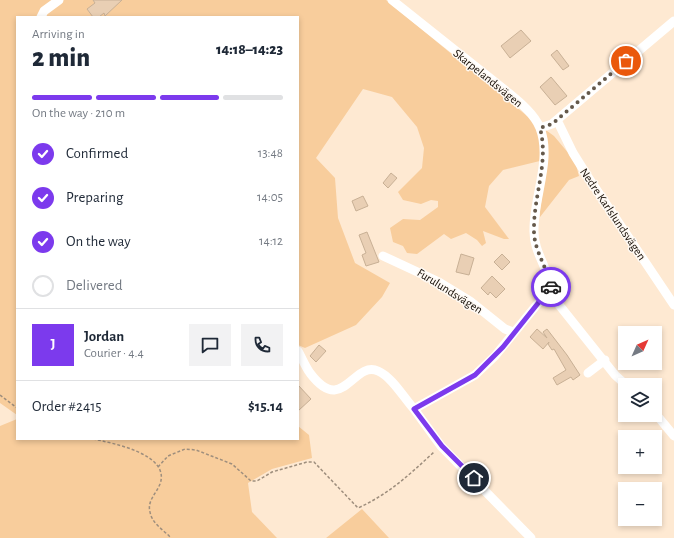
<!DOCTYPE html>
<html lang="en">
<head>
<meta charset="utf-8">
<style>
	body { margin:0; font-family:"Alegreya Sans",sans-serif; background:#f2f2f3; color:#1f2937; height:100vh; display:flex; flex-direction:column; font-size:15px; white-space:nowrap }
	* { box-sizing:border-box; margin:0 }
	p { font-size:13px; color:#747a83 }
	.icon { flex:none; width:22px; height:22px; fill:none; stroke:currentColor; stroke-width:2; stroke-linecap:round; stroke-linejoin:round }
	.map { position:relative; flex:1; overflow:hidden }
	.side { position:absolute; left:16px; top:16px; width:283px; height:424px; display:flex; flex-direction:column; background:#fff; border-radius:0px; box-shadow:0 2px 6px #0003 }
	.side>* { flex:none }
	.needle { width:26px; rotate:45deg }
	.buttons { position:absolute; left:618px; top:326px; display:grid; gap:8px }
	.buttons a { display:grid; place-items:center; width:44px; height:44px; border-radius:0px; background:#fff; box-shadow:0 2px 6px #0003; font-size:20px }
	.pin { position:absolute; display:grid; place-items:center; width:34px; height:34px; color:#fff; margin:-17px; border:2px solid #fff; border-radius:50%; box-shadow:0 1px 4px #0007 }
	.courier { position:absolute; display:grid; place-items:center; width:40px; height:40px; margin:-20px; border:3px solid #7c3aed; border-radius:50%; background:#fff; color:#222; box-shadow:0 1px 5px #0007 }
	.headline em { font-style:normal; font-weight:800 }
	.headline div { display:flex; flex-direction:column-reverse }
	.headline { display:flex; align-items:center; justify-content:space-between; height:68px; padding:0 16px }
	h1 { font-size:26px; font-weight:800; line-height:30px }
	.bar { display:grid; grid-template-columns:repeat(4,1fr); gap:6px 4px; align-content:center; height:48px; padding:0 16px }
	.bar i { height:5px; border-radius:3px; background:#e0e1e3 }
	.bar .current { background:#7c3aed }
	.bar p { grid-column:span 4 }
	.line { display:flex; align-items:center; gap:10px; padding:0 16px; border-top:1px solid #e0e1e3 }
	.line div { flex:1 }
	.round { display:grid; place-items:center; flex:none; width:42px; height:42px; border-radius:0px; background:#f2f2f3 }
	ol { padding:0 16px; list-style:none }
	li { display:flex; align-items:center; gap:12px; height:44px }
	li p { margin-inline-start:auto }
	li .icon { padding:4px; border-radius:50%; background:#7c3aed; color:#fff; stroke-width:4 }
	li:last-child { color:#747a83 }
	li i { width:22px; height:22px; border:2px solid #e0e1e3; border-radius:50% }
	.map>svg:first-child { display:block }
	.green { fill:#f8cd9c }
	.building { fill:#e9cfb4; stroke:#c8b095 }
	.lines { fill:none; stroke-linecap:round; stroke-linejoin:round }
	.path { stroke:#9e8e7d; stroke-width:1.5; stroke-dasharray:3 2; stroke-linecap:butt }
	.minor { stroke:#fff; stroke-width:9 }
	.done { stroke:#65594b; stroke-width:4; stroke-dasharray:0 7.2 }
	.route { stroke:#7c3aed; stroke-width:5 }
	.labels { text-anchor:middle; stroke-width:3; stroke-linejoin:round; paint-order:stroke }
	.street-label { font-size:12px; fill:#130b03; stroke:#fef9f3 }
</style>
</head>
<body>
<div class="map">
<svg width="674" height="538" viewBox="0 0 674 538">
	<rect width="100%" height="100%" fill="#fee9d2"/>
	<path class="green" d="M0,0H386L532,120L554,136L575,161L579,176L569,180L540,217V210L548,159L503,170L489,186L485,207L509,239H504L483,231L486,243L482,246L477,240L466,233L451,239L444,234L417,254L407,253L403,246L393,242L390,228L403,219L420,220L438,207V201L431,200L421,204L403,200L398,192L422,168L424,148L417,127L392,97L363,89L316,158L335,178L338,218L355,263L390,283L382,297L356,325L305,348L298,345V17H17V415L0,403Z
		M17,419V439H298V426L309,435L312,458L272,469L248,483L252,512L277,538H0V426Z
		M362,509L389,538H326Z"/>
	<path class="building" d="M93,0H122L105,16L104,13L99,17H93L87,9L95,3Z
		M521,30L531,41L510,58L501,46Z
		M557,50L569,66L563,70L551,55Z
		M551,77L567,96L555,105L540,87Z
		M391,173L397,178L388,188L383,183Z
		M363,196L368,206L356,211L352,201Z
		M367,232L379,262L366,266L362,255L366,253L359,235Z
		M461,254L474,258L469,275L456,272Z
		M502,254L510,262L502,270L494,262Z
		M492,276L505,289L496,298L490,292L488,295L481,288Z
		M537,329L547,338L543,332L547,329L567,355L580,375L573,380L571,377L557,385L553,378L566,370L554,349L552,350L548,344L549,342L543,349L530,337Z
		M319,345L326,351L316,362L310,356Z
		M298,385L311,399L298,411Z"/>
	<g class="lines">
		<path class="path" d="M0,395L17,408
			M93,439C112,443 171,454 160,484C156,494 147,501 150,512C152,524 164,530 171,538
			M158,467L168,456L185,449L196,450L232,464L251,481H257L272,472L307,462H314L358,508C389,494 409,475 434,452"/>
		<path class="minor" d="M392,0L505,90C517,100 534,113 540,128C552,159 534,196 534,229C533,251 547,266 551,287L548,291L615,375L626,385
			M41,17L44,11L59,0
			M557,120L573,153L588,177L674,305
			M540,128L552,124L674,21
			M383,256L439,282L470,301L505,329L513,332
			M298,351C302,358 305,366 310,373C343,417 353,360 378,371C392,377 404,398 414,409L475,375L495,356L548,291
			M588,373L605,360
			M414,409L441,446L531,538
			M655,413L674,436"/>
	</g>
	<g class="lines">
		<path class="done" d="M551,287C547,266 533,250 534,228C534,194 549,162 540,128L552,124L626,61"/>
		<path class="route" d="M474,478L442,446L414,409L475,375L503,347L551,287"/>
	</g>
	<g class="labels">
		<g class="street-label">
			<text transform="translate(488 78) rotate(39)" y="4">Skarpelandsvägen</text>
			<text transform="translate(613 214) rotate(56)" y="4">Nedre Karlslundsvägen</text>
			<text transform="translate(450 291) rotate(32)" y="4">Furulundsvägen</text>
		</g>
	</g>
</svg>
<div class="buttons">
<a><svg class="needle" viewBox="-14 -14 28 28"><path d="M0-13l5 13h-10z" fill="#e53935"/><path d="M0 13l5-13h-10z" fill="#747a83"/></svg></a>
<a><svg class="icon" aria-label="layers" viewBox="0 0 24 24"><path d="M12 4l9 5-9 5-9-5zM3 14l9 5 9-5"/></svg></a>
<a>+</a>
<a>−</a>
</div>
<div class="pin" style="left:626px;top:61px;background:#ea580c"><svg class="icon" aria-label="bag" viewBox="0 0 24 24"><path d="M5 8h14l-1 12H6zM9 8a3 3 0 0 1 6 0"/></svg></div>
<div class="pin" style="left:474px;top:478px;background:#1f2937"><svg class="icon" aria-label="home" viewBox="0 0 24 24"><path d="M3 11l9-7 9 7M6 9v11h12V9"/></svg></div>
<div class="courier" style="left:551px;top:287px"><svg class="icon" aria-label="car" viewBox="0 0 24 24"><path d="M5 17H2v-5l4-1 3-4h7l3 4 3 1v5h-3M9 17h6M6 11h13"/><circle cx="7" cy="17" r="2"/><circle cx="17" cy="17" r="2"/></svg></div>
<section class="side">
<div class="headline"><div><h1>2 min</h1><p>Arriving in</p></div><em>14:18–14:23</em></div>
<div class="bar"><i class="current"></i><i class="current"></i><i class="current"></i><i></i><p>On the way · 210 m</p></div>
<ol>
<li><svg class="icon" aria-label="check" viewBox="0 0 24 24"><path d="M5 12l5 5 9-10"/></svg>Confirmed<p>13:48</p></li>
<li><svg class="icon" aria-label="check" viewBox="0 0 24 24"><path d="M5 12l5 5 9-10"/></svg>Preparing<p>14:05</p></li>
<li><svg class="icon" aria-label="check" viewBox="0 0 24 24"><path d="M5 12l5 5 9-10"/></svg>On the way<p>14:12</p></li>
<li><i></i>Delivered</li>
</ol>
<div class="line" style="height:72px"><b class="round" style="background:#7c3aed;color:#fff">J</b><div><b>Jordan</b><p>Courier · 4.4</p></div><a class="round"><svg class="icon" aria-label="chat" viewBox="0 0 24 24"><path d="M4 5h16v11H9l-5 4z"/></svg></a><a class="round"><svg class="icon" aria-label="phone" viewBox="0 0 24 24"><path d="M5 4h4l2 5-3 2q2 4 5 5l2-3 5 2v4C11 20 4 13 5 4z"/></svg></a></div>
<div class="line" style="height:52px"><div>Order #2415</div><b>$15.14</b></div>
</section>
</div>
</body>
</html>
